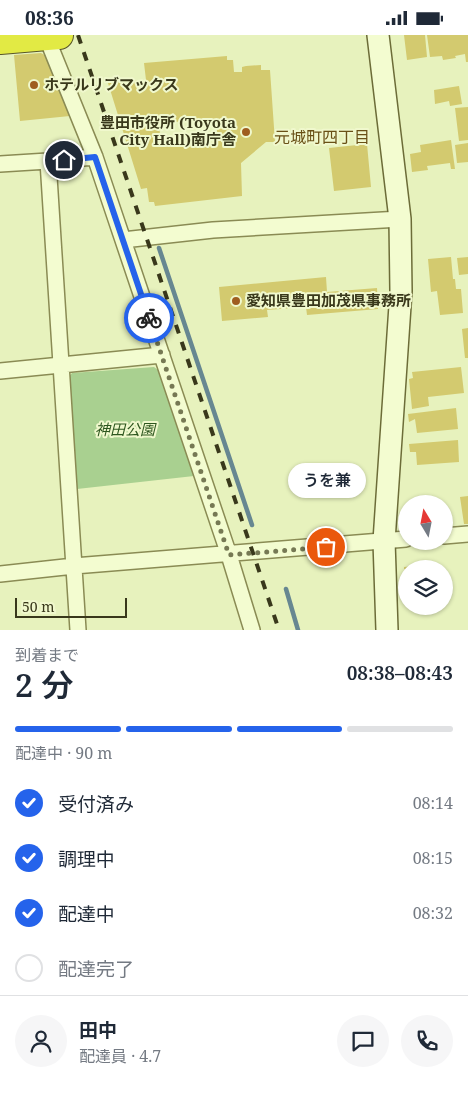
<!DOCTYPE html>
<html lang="ja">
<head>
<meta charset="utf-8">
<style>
	body { margin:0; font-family:"Noto Serif","Noto Sans JP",serif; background:#f6f6f7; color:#1f2937; height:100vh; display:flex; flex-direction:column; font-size:19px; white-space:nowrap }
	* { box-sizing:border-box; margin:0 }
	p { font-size:16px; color:#747a83 }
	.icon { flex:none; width:28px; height:28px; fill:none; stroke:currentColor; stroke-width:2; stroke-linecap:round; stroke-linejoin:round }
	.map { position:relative; height:595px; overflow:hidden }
	.sheet { display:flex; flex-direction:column; background:#fff; flex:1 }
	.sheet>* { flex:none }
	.needle { width:32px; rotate:350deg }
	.buttons { position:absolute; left:398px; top:460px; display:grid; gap:10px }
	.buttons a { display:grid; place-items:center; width:55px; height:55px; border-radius:50%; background:#fff; box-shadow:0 1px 4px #0004; font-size:25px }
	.scale { position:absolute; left:15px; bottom:12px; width:112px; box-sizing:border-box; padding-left:5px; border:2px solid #39381b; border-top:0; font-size:14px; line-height:18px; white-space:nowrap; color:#39381b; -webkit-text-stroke:4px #f0f8cd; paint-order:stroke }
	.pin { position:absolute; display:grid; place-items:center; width:42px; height:42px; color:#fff; margin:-21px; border:2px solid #fff; border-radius:50%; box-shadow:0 1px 5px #0007 }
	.courier { position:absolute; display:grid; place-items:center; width:50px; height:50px; margin:-25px; border:4px solid #2563eb; border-radius:50%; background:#fff; color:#222; box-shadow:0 1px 6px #0007 }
	.bubble { position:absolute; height:35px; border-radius:18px; background:#fff; box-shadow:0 1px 4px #0004; font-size:16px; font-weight:600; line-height:35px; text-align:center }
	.head em { font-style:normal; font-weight:600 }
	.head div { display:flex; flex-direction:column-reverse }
	.head { display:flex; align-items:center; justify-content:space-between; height:85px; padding:0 15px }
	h1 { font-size:32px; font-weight:600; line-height:38px }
	.bar { display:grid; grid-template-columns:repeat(4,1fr); gap:8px 5px; align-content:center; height:60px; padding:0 15px }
	.bar i { height:6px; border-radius:4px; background:#e0e1e3 }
	.bar .on { background:#2563eb }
	.bar p { grid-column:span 4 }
	.line { display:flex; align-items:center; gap:12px; padding:0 15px; border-top:1px solid #e0e1e3 }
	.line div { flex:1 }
	.round { display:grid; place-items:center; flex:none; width:52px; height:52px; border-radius:26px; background:#f6f6f7 }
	ol { padding:0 15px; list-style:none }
	li { display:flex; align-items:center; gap:15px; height:55px }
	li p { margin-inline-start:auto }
	li .icon { padding:5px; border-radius:50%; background:#2563eb; color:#fff; stroke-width:4 }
	li:last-child { color:#747a83 }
	li i { width:28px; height:28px; border:2px solid #e0e1e3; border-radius:50% }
	.status { display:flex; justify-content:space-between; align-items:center; height:35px; padding:0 25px; background:#fff; direction:ltr }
	.status svg { height:14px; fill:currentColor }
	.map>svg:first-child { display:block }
	.green { fill:#a9d090 }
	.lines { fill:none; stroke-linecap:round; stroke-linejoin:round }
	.stream { stroke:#678791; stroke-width:4.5 }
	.building { fill:#d3ca6f; fill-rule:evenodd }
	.street-casing { stroke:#8a8b54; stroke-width:18 }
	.secondary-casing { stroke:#6c6c38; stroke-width:24 }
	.highway-casing { stroke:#585629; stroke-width:30 }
	.street { stroke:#f3fcd0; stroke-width:15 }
	.secondary { stroke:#f3fcd0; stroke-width:21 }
	.highway { stroke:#e2ea44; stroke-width:28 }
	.rail { stroke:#39381b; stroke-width:4; stroke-dasharray:9 9; stroke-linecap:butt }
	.done { stroke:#767954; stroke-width:5; stroke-dasharray:0 9 }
	.route { stroke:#2563eb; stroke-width:6 }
	.poi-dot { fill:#9f5d1f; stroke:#f0f8cd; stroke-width:2 }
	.labels { text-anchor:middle; stroke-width:4; stroke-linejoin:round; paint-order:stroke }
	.poi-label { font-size:15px; font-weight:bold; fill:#39381b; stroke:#f0f8cd; text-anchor:start }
	.park-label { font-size:15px; font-style:italic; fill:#2e571f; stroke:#f0f8cd }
	.neighbourhood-label { font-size:16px; fill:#695016; stroke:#f0f8cd }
</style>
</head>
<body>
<div class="status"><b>08:36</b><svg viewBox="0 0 49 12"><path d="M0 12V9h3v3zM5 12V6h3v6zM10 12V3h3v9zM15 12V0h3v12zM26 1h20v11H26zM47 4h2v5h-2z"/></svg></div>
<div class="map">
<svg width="468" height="595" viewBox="0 0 468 595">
	<rect width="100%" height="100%" fill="#e7f2bd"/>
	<path class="green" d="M154,332L158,335C172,369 187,404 194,441L77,454L68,343L72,338Z"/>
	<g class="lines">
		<path class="stream" d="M159,213L252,490
			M286,554L298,595"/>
	</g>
	<path class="building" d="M404,0H425L427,22L407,25Z
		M427,0H468V27H466L465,19L455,21L456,23L443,25L442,21L430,22Z
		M41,18L48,22L70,81L20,86L14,20Z
		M227,21V25H233L234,37H242V32L246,31L261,30V35H270L275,107H266L241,128L242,161L155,171L154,167H149L147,153L141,154L108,48L146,45L144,28ZM216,84L218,107L161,112L159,88Z
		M459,51L462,69L450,71L449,66L435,69L434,55Z
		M468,72V105L459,106L455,73Z
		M451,105L455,134H451L450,128L427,131L428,135L412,137L410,119L421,117L420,110Z
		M468,108V127L457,128L455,110Z
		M367,109L371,152L334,156L329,113Z
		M451,222L453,244H455L456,254H461L463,278L440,280L437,256L431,257L428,224Z
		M468,222V239L459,240L457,223Z
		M326,242L327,257L377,253L378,274L307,280L306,272L267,275L268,282L222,286L219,252Z
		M468,293V323H465L462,294Z
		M461,332L464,358L428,362L429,371L412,374L409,344L413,343L412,337Z
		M456,373L458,394L417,398L415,384L409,387L408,379Z
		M458,405L459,427L417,430L416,417H410L409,409Z
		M468,461V489H464L460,462Z
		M435,529V534H404V532Z"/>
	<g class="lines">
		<defs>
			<path id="street" d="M46,1L95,122L229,520L252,595
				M48,126L78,595
				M0,129L48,126L95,122
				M123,205L213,195L400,184
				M0,336L162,320
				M444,501L468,499
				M0,539L74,531L406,504"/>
			<path id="secondary" d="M378,0L400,184L401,256L384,506L387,595"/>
			<path id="highway" d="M0,5L59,0"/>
		</defs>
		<use href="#street" class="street-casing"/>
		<use href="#secondary" class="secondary-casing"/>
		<use href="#highway" class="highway-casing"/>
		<use href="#street" class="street"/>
		<use href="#secondary" class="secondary"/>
		<use href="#highway" class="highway"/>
		<path class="rail" d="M78,0L279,595"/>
	</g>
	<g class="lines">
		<path class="done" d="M149,283L229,520L326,512"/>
		<path class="route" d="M64,125L95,122L149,283"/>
	</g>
	<g class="poi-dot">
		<circle cx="34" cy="50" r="5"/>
		<circle cx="246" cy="97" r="5"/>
		<circle cx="236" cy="266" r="5"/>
	</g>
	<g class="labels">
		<g class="poi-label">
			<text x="44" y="55">ホテルリブマックス</text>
			<text x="236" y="93" text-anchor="end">豊田市役所 (Toyota<tspan x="236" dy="17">City Hall)南庁舎</tspan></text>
			<text x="246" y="271">愛知県豊田加茂県事務所</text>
		</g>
		<g class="park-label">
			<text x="125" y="400">神田公園</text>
		</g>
		<g class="neighbourhood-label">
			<text x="322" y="108">元城町四丁目</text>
		</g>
	</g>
</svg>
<div class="buttons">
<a><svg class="needle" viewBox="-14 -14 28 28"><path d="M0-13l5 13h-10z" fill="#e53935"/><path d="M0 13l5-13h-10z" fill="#747a83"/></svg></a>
<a><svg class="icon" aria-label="layers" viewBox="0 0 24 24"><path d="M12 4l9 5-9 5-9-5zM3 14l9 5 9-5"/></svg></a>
</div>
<div class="scale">50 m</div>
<div class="pin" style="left:326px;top:512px;background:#ea580c"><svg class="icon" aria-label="bag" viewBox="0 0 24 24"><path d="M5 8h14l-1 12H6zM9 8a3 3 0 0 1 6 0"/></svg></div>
<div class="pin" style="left:64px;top:125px;background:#1f2937"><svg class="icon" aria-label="home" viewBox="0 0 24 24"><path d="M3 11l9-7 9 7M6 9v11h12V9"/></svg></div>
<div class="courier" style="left:149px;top:283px"><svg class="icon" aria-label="bike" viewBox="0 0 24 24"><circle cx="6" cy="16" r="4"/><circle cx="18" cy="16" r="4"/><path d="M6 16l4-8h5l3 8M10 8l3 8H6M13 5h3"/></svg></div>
<div class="bubble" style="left:288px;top:428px;width:78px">うを兼</div>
</div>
<section class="sheet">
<div class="head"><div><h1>2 分</h1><p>到着まで</p></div><em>08:38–08:43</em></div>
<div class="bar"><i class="on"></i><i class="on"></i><i class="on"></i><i></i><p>配達中 · 90 m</p></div>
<ol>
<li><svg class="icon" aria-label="check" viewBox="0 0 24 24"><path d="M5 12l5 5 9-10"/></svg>受付済み<p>08:14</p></li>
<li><svg class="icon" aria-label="check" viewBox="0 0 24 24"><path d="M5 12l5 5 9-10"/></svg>調理中<p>08:15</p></li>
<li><svg class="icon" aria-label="check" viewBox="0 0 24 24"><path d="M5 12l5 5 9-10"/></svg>配達中<p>08:32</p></li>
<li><i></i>配達完了</li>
</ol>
<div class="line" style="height:90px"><a class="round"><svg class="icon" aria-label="person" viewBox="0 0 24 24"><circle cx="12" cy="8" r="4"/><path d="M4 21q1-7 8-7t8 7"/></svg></a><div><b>田中</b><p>配達員 · 4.7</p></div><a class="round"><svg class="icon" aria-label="chat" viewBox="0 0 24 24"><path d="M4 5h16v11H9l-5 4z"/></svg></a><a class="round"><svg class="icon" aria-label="phone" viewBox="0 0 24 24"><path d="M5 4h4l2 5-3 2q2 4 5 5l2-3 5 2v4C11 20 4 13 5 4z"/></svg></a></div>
</section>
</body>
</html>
